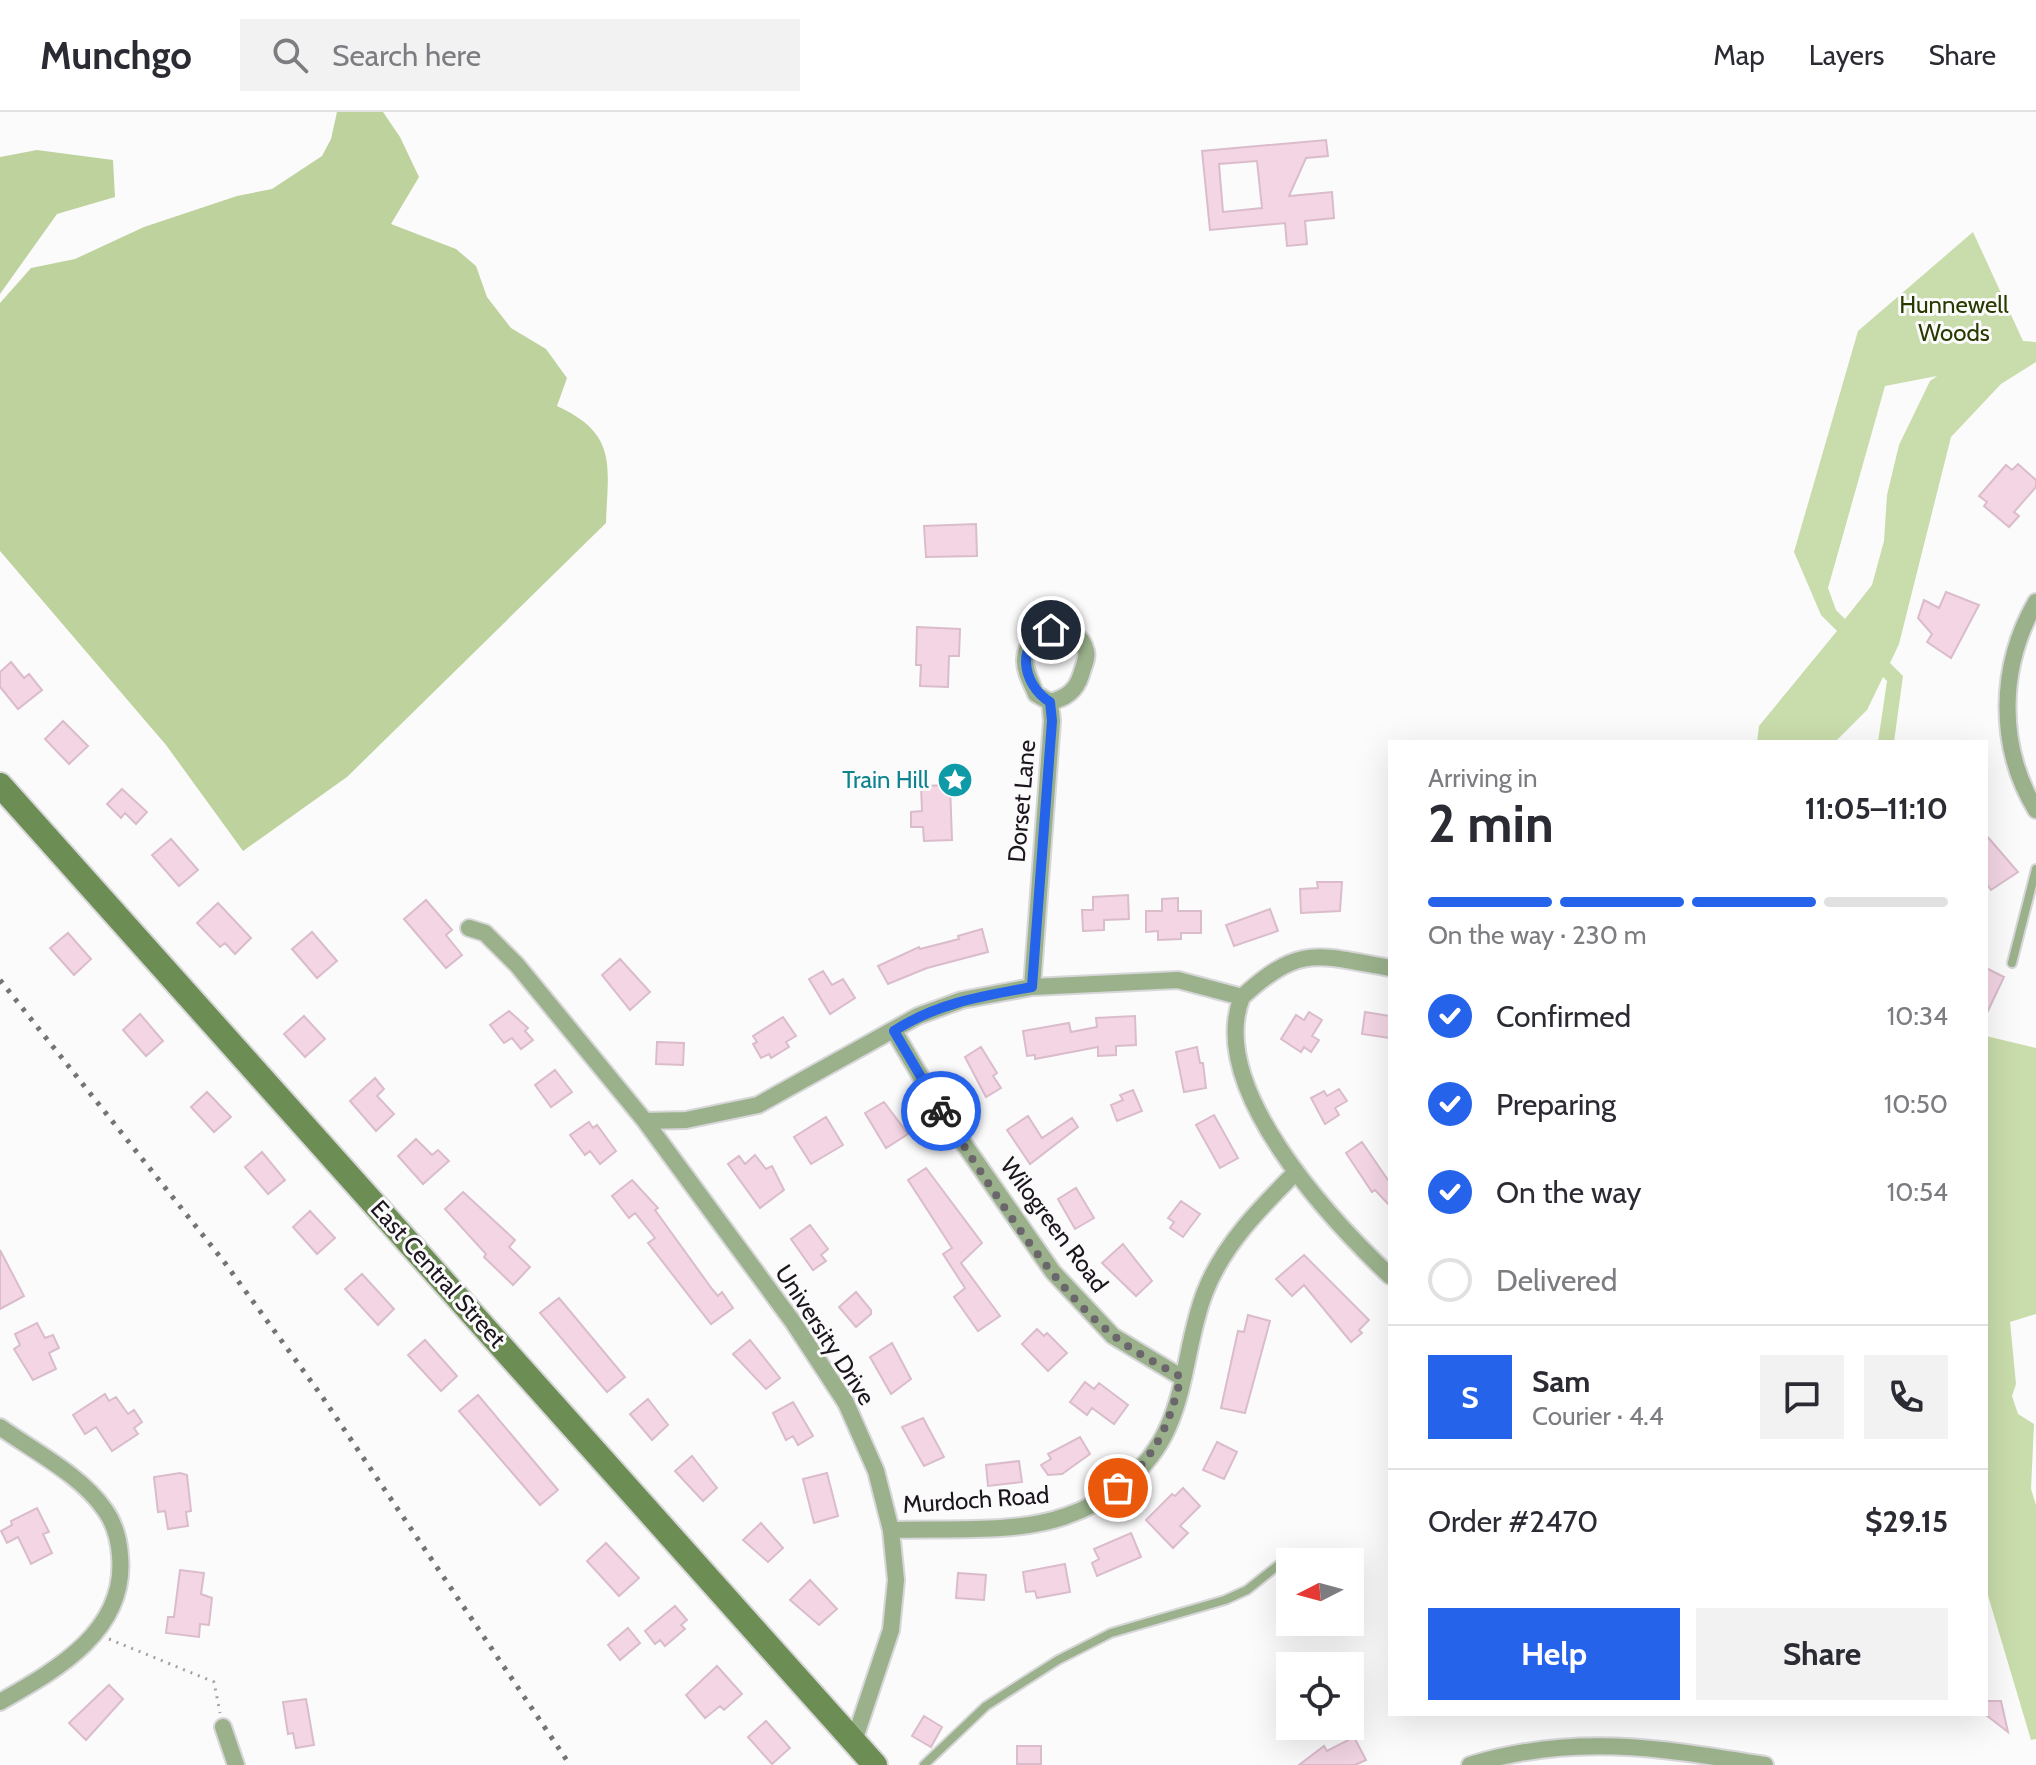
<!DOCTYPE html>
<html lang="en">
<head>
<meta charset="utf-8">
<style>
	body { margin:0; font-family:Cabin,sans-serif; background:#f2f2f3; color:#2b2b33; height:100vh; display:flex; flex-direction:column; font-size:30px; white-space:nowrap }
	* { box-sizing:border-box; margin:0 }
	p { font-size:26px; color:#7c7c81 }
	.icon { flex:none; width:44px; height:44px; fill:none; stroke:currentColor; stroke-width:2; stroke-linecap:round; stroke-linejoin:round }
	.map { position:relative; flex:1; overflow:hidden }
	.panel { position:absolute; left:1388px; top:628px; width:600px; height:976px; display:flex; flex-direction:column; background:#fff; border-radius:0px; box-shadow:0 8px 32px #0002 }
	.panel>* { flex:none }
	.needle { width:52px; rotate:264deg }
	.tools { position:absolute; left:1276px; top:1436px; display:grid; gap:16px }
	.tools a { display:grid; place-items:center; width:88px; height:88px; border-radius:0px; background:#fff; box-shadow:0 8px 32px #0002; font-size:40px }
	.pin { position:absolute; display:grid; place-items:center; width:68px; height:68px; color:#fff; margin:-34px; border:4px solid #fff; border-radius:50%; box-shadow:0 2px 8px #0007 }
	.courier { position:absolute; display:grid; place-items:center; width:80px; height:80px; margin:-40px; border:6px solid #2563eb; border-radius:50%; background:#fff; color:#222; box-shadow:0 2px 10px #0007 }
	.headline em { font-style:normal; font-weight:800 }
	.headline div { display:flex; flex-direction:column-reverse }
	.headline { display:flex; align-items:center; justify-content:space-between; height:136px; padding:0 40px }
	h1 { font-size:52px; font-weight:800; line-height:60px }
	.bar { display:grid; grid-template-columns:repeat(4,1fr); gap:12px 8px; align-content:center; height:96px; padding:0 40px }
	.bar i { height:10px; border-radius:6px; background:#e1e1e2 }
	.bar .active { background:#2563eb }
	.bar p { grid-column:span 4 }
	.line { display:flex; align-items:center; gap:20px; padding:0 40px; border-top:2px solid #e1e1e2 }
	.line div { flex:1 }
	.round { display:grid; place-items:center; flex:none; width:84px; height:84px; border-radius:0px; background:#f2f2f3 }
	ol { padding:0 40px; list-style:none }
	li { display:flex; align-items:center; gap:24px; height:88px }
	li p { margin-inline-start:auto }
	li .icon { padding:8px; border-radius:50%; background:#2563eb; color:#fff; stroke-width:4 }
	li:last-child { color:#7c7c81 }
	li i { width:44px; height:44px; border:4px solid #e1e1e2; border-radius:50% }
	.cta { display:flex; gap:16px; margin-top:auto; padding:16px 40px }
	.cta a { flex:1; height:92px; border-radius:0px; background:#2563eb; color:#fff; font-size:32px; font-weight:800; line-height:92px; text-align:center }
	.cta a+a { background:#f2f2f3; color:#2b2b33 }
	header { display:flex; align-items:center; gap:48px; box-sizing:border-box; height:112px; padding:0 40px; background:#fff; border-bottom:2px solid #e1e1e2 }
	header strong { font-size:38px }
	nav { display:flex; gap:44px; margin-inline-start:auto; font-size:28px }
	.search { width:560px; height:72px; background:#f2f2f3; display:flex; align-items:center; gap:20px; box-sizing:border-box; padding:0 28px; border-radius:0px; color:#7c7c81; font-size:30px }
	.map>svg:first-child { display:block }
	.green { fill:#c9dcab; fill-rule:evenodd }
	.forest { fill:#bed29e }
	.building { fill:#f3d5e3; stroke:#dabccb; stroke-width:2; fill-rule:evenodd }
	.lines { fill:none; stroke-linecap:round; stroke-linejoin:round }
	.lane-casing { stroke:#d7d6d8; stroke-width:12 }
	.street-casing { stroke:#d7d6d8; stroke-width:20 }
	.secondary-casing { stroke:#d7d6d8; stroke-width:28 }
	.path { stroke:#a4a1a4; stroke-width:3; stroke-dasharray:2 6; stroke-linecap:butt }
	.lane { stroke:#9ab18b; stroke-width:8 }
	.street { stroke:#9ab18b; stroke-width:16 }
	.secondary { stroke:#6c8d53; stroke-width:24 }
	.rail { stroke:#767277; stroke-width:5; stroke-dasharray:4 8; stroke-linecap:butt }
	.done { stroke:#6a666b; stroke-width:8; stroke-dasharray:0 14.4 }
	.route { stroke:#2563eb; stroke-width:10 }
	.labels { text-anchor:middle; stroke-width:6; stroke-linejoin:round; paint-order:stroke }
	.park-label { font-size:24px; fill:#293900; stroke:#fbfbfb }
	.culture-label { font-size:24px; fill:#0d838f; stroke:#fbfbfb; text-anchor:end }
	.street-label { font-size:24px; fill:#1c151e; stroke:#fbfbfb }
</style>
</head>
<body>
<header>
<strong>Munchgo</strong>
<div class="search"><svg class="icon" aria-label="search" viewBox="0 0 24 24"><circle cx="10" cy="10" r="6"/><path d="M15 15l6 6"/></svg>Search here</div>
<nav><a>Map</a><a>Layers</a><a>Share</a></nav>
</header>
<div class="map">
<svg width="2036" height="1653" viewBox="0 0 2036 1653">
	<rect width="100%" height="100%" fill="#fbfbfb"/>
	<path class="green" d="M1973,120L2023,229L2036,230V250L2001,272L1951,325L1899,532L1890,551L1903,564L1894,630H1878L1887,569L1883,565L1867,598L1835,630H1757L1759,614L1837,519L1821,503L1794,440L1858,219ZM1937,264L1930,269L1899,333L1887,383L1884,429L1872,473L1845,507L1836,498L1828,476L1885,274Z
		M1986,924L2036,936V1202L2010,1210L2016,1272L2012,1284L2018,1302L2034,1312L2031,1377L2036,1393V1627L2031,1628L1986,1477Z"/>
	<path class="forest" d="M337,0H383L400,25L419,65L391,112L456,137L476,154L487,185L511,216L546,237L567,266L557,294C618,322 608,353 606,411L347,665L243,739L166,633L0,439V191L31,156L75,147L144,115L237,84L272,77L322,44L331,27Z
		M37,38L113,48L115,85L57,102L0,182V45Z"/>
	<path class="building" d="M1326,28L1328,44L1306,46L1289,84L1332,80L1334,106L1305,109L1307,132L1287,134L1285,111L1210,118L1202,39ZM1257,49L1262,96L1223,100L1219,52Z
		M2018,352L2036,368V375L2014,400L2019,404L2009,415L1984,394L1987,390L1979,384L2006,353L2012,358Z
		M976,412L977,444L926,445L924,414Z
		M1946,480L1979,493L1951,546L1927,530L1932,522L1918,506L1924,488L1939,496Z
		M917,515L960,517L959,544H949L948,575L920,574L921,553H916Z
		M11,550L24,566L29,562L42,578L18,597L0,575V560Z
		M63,609L88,634L69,652L45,627Z
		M950,673L952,728L924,729L923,715H911V700L922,699L921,674Z
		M122,677L147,700L136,712L125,701L121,706L107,692Z
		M1986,723L2018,760L1991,778L1986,771Z
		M171,727L198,758L179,774L152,743Z
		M1317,770H1342L1340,799L1301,801L1300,777L1318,776Z
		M1128,783L1129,807L1104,808V818L1083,819L1082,798H1093V785Z
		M1178,786V799H1201V821H1181V827L1158,828V819L1146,820V799H1162V787Z
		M426,788L452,818L446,823L462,843L446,856L404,807Z
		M218,791L251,826L235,842L225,831L220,835L197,811Z
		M1270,797L1278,819L1234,834L1226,813Z
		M982,817L988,840L927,856L888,872L878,854L919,835L920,837L959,827L958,824Z
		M312,820L337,849L317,866L292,837Z
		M68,821L91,847L74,863L50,836Z
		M620,847L650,880L630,898L602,863Z
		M1986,856L2004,865L1986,903Z
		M823,859L832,873L843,867L855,886L830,902L809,867Z
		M509,899L528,916L525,919L533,928L521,937L512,926L504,931L490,913Z
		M1309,900L1322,908L1312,924L1319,928L1311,940L1304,935L1301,940L1281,927L1296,903L1304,908Z
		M1365,900L1390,904V926L1362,922Z
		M140,902L163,929L146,944L123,918Z
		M304,904L325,927L305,945L284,922Z
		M1135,904L1136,933L1116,934V943L1098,944V935L1035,947V943L1027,944L1023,919L1069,911L1071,920L1097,915L1096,906Z
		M783,905L796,924L786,930L789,935L771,946L769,942L761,946L753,932L757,930L753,924Z
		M657,930L684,931L683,953L656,952Z
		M981,935L997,961L993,964L1001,976L986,985L965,945Z
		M1197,935L1200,951H1203L1206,976L1184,980L1176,940Z
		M555,958L572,980L551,995L535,973Z
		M375,966L384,977L377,984L394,1002L376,1019L350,989Z
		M1339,977L1347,989L1335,996L1339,1003L1325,1012L1311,986L1324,979L1327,984Z
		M1133,978L1142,999L1117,1009L1111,993L1123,988L1120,983Z
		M207,980L231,1005L214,1020L191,995Z
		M884,990L908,1022L886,1036L865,1001Z
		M1214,1003L1238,1046L1220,1056L1196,1013Z
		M1028,1004L1042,1026L1072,1006L1078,1015L1030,1052L1007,1018Z
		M826,1005L843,1033L811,1052L794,1025Z
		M589,1010L593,1016L597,1013L616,1039L600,1052L590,1039L585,1043L570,1023Z
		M416,1027L432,1043L438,1038L449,1049L423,1072L398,1044Z
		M1362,1030L1390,1071V1094L1375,1078L1372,1080L1346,1041Z
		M262,1040L285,1068L268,1082L245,1055Z
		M755,1043L766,1057L772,1054L784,1078L760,1096L728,1052L739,1044L745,1052Z
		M926,1056L982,1131L961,1151L1000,1204L978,1219L954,1185L965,1176L943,1142L952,1136L908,1068Z
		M632,1068L658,1096L655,1098L712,1177L718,1184L722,1180L733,1196L711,1212L648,1131L655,1126L635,1101L629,1106L612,1084Z
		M1076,1076L1094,1106L1075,1117L1058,1087Z
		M463,1080L515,1128L509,1135L530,1155L513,1173L484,1145L486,1142L445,1097Z
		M1181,1089L1200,1102L1183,1125L1170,1116L1174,1110L1168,1106Z
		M310,1099L335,1126L317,1142L293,1115Z
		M810,1113L828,1137L821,1143L826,1149L813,1158L791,1127Z
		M1123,1132L1152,1169L1136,1184L1102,1151Z
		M0,1138L24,1184L0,1197Z
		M1304,1143L1369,1208L1359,1218L1362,1221L1351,1230L1304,1173L1292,1184L1276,1167Z
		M362,1162L394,1197L378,1213L345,1177Z
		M856,1180L871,1198V1202L856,1215L839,1195Z
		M559,1186L625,1265L607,1280L540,1201Z
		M1248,1203L1270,1209L1245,1301L1221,1296L1238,1219L1244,1220Z
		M37,1211L45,1226L53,1223L59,1236L49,1241L56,1257L33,1268L14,1237L20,1233L15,1222Z
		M1037,1217L1044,1224L1047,1221L1067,1241L1048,1259L1022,1232Z
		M425,1228L457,1264L441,1279L408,1243Z
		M750,1228L780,1266L766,1277L733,1242Z
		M892,1231L911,1267L891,1282L870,1245Z
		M1085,1270L1094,1277L1099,1271L1128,1293L1114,1312L1092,1296L1087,1303L1070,1290Z
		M105,1282L109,1289L116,1285L128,1302L134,1298L142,1310L134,1316L138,1322L112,1339L96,1315L85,1322L73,1303Z
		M478,1283L558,1378L540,1393L459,1299Z
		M648,1287L668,1313L652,1328L630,1302Z
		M793,1290L813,1324L798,1333L793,1324L786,1328L773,1301Z
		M923,1306L944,1345L924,1354L902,1315Z
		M1080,1325L1090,1342L1062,1362L1048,1363L1041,1353L1051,1347L1048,1342Z
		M1217,1330L1237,1340L1224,1367L1203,1358Z
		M692,1344L717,1376L703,1389L675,1359Z
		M1019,1349L1022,1370L988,1374L986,1353Z
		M180,1361L187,1363L191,1399L186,1400L188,1414L168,1417L165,1399L158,1400L154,1365Z
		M827,1361L838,1404L814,1411L803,1367Z
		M1183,1376L1200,1394L1180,1414L1188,1421L1173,1436L1146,1408L1172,1382L1175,1384Z
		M37,1396L49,1420L43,1422L52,1441L31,1452L18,1425L7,1431L1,1419L12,1413L11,1409Z
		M761,1411L783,1436L768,1450L743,1428Z
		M1131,1421L1141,1445L1097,1464L1092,1451L1099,1447L1094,1437Z
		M606,1431L639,1466L619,1484L587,1449Z
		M1065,1452L1070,1480L1037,1486L1035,1479L1026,1480L1023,1460Z
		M180,1458L204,1461L201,1482L212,1486L209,1513L200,1512L199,1525L166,1521L168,1505H174Z
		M958,1461L986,1463L984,1488L956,1486Z
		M810,1468L837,1497L819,1513L790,1488Z
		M675,1494L687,1508L681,1513L685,1517L665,1534L660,1528L655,1532L645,1519Z
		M628,1516L640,1531L620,1548L608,1533Z
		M717,1554L742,1582L724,1598L720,1594L705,1606L686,1583Z
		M109,1573L123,1587L86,1628L69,1611Z
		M306,1587L314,1633L296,1636L293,1621L288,1622L283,1590Z
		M1986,1589H2001L2008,1620L1986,1603Z
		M924,1604L942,1615L931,1635L912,1624Z
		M766,1609L790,1636L772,1652L748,1625Z
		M1354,1625L1366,1648L1355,1653H1299L1324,1634L1327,1639Z
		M1017,1634H1041V1652H1017Z"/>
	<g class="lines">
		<defs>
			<path id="lane" d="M2012,851L2036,757
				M924,1653L986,1594L1058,1548L1111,1521L1225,1488L1247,1478L1281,1451H1290"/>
			<path id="street" d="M2036,490C1999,554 1997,634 2036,698
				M469,816L485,821L517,853L645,1009L793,1210L846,1291L876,1359L891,1418L896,1468L891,1518L854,1629
				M1032,875L1052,609L1050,590L1036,582C1032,572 1024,558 1025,547C1027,514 1079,506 1086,539C1088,546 1083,555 1081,563C1076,579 1066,586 1050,590
				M1242,885C1206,975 1330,1107 1390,1164
				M894,919L941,999L1053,1160L1113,1224L1181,1265
				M645,1009L686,1008L758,993L918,904L962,888L1032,875L1178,868L1242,885C1300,832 1317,843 1390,856
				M0,1315C35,1340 81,1363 105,1398C115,1412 119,1428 120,1444C127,1519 56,1558 0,1590
				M891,1418C944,1416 1017,1422 1066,1404C1108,1390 1150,1357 1168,1315C1187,1273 1188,1223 1205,1180C1223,1133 1261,1095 1296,1060
				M223,1615L236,1653
				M1470,1653C1574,1621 1661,1636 1765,1653"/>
			<path id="secondary" d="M0,673L875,1653"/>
		</defs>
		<use href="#lane" class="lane-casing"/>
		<use href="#street" class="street-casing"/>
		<use href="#secondary" class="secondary-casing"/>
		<path class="path" d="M109,1527L214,1570L220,1601"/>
		<use href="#lane" class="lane"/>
		<use href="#street" class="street"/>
		<use href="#secondary" class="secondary"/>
		<path class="rail" d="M0,868L225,1151L321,1283L570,1653"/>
	</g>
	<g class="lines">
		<path class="done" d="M941,999C988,1069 1047,1171 1113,1223C1133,1240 1159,1252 1181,1265C1169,1313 1157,1343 1118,1376"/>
		<path class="route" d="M941,999L894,919C937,891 982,884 1032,875L1052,609L1050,590C1022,573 1014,529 1051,518"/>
	</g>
	<defs>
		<symbol id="sight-disc" viewBox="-11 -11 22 22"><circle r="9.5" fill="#0f9aa8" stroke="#fbfbfb"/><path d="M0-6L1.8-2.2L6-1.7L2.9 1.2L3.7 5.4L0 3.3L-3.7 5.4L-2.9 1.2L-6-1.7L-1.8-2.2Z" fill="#fff"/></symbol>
	</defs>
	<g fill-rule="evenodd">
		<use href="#sight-disc" x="935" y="648" width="40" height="40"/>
	</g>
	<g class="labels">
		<g class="park-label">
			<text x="1954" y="201">Hunnewell<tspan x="1954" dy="28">Woods</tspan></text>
		</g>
		<g class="culture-label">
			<text x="929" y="676">Train Hill</text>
		</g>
		<g class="street-label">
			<text transform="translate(1022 689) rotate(-85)" y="8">Dorset Lane</text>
			<text transform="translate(1054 1113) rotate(53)" y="8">Wilogreen Road</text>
			<text transform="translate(438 1162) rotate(48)" y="8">East Central Street</text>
			<text transform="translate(825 1223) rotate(57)" y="8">University Drive</text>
			<text transform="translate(976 1388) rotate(-4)" y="8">Murdoch Road</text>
		</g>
	</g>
</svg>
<div class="tools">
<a><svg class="needle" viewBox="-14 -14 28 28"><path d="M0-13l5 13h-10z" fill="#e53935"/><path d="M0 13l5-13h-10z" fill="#7c7c81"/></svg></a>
<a><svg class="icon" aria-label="locate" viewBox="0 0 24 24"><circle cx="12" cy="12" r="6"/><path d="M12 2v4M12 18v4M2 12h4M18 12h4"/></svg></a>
</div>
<div class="pin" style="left:1118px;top:1376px;background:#ea580c"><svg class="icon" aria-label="bag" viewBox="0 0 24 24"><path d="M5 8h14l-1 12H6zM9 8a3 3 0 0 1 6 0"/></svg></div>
<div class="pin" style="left:1051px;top:518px;background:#1f2937"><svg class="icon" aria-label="home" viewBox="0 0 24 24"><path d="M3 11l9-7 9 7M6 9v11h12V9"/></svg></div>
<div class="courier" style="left:941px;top:999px"><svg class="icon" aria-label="bike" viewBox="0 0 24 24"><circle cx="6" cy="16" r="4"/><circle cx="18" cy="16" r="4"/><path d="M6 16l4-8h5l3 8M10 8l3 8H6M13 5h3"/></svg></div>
<section class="panel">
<div class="headline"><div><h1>2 min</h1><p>Arriving in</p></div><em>11:05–11:10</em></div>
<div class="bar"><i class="active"></i><i class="active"></i><i class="active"></i><i></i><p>On the way · 230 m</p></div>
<ol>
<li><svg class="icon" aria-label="check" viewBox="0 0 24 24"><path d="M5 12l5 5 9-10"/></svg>Confirmed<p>10:34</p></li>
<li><svg class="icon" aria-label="check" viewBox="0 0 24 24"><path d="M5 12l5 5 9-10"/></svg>Preparing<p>10:50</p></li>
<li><svg class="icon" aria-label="check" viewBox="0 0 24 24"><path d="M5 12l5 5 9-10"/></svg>On the way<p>10:54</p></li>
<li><i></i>Delivered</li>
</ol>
<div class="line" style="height:144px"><b class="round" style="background:#2563eb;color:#fff">S</b><div><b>Sam</b><p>Courier · 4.4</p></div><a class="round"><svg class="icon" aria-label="chat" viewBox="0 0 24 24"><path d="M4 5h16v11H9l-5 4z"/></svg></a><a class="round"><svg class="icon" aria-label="phone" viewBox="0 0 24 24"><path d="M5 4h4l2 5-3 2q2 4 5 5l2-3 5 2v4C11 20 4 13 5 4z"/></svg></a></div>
<div class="line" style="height:104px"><div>Order #2470</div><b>$29.15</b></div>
<div class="cta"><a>Help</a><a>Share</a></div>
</section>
</div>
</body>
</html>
